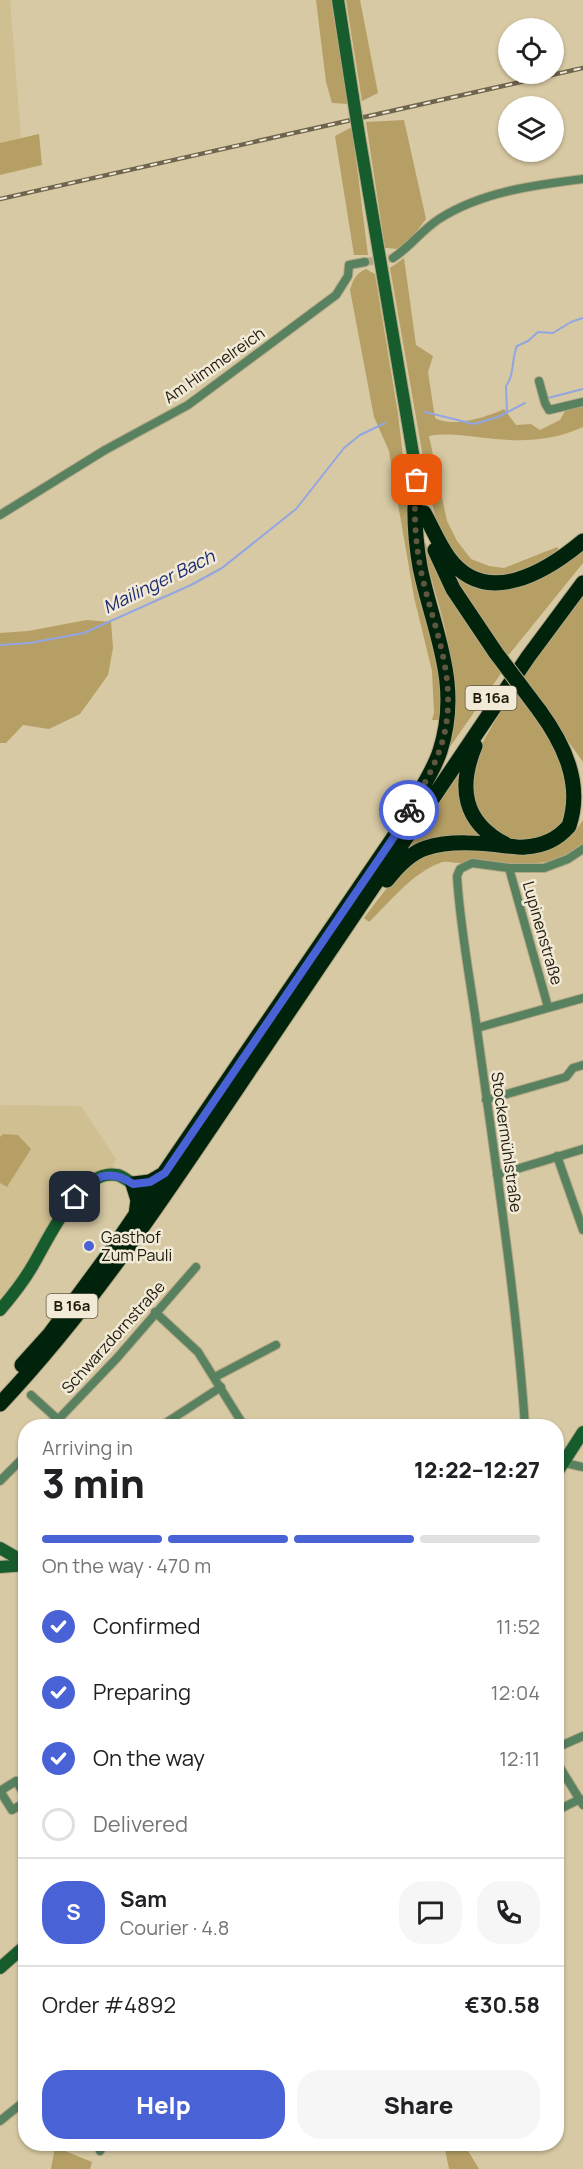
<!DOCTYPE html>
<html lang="en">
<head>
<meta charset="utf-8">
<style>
	body { margin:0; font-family:Manrope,sans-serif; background:#f6f6f6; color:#202124; height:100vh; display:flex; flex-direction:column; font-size:22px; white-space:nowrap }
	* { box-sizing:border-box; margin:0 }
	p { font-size:20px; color:#757577 }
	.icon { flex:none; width:33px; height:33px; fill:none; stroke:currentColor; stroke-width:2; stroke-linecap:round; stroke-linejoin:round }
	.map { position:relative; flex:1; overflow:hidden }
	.sheet { position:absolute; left:18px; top:1419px; width:546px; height:732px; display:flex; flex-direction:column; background:#fff; border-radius:24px; box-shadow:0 2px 4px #0004 }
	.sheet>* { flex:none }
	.controls { position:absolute; left:498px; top:18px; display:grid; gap:12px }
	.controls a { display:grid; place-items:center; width:66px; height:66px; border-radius:50%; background:#fff; box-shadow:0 2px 4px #0004; font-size:30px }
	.pin { position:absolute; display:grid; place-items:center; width:51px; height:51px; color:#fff; margin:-26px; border-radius:12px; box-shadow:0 3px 9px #0006 }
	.courier { position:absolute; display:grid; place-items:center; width:60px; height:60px; margin:-30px; border:4px solid #4963d7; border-radius:50%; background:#fff; color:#222; box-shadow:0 2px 8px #0007 }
	.headline em { font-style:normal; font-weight:800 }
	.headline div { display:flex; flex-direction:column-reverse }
	.headline { display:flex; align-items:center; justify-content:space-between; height:102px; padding:0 24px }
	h1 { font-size:39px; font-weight:800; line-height:45px }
	.bar { display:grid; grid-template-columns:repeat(4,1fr); gap:9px 6px; align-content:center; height:72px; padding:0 24px }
	.bar i { height:8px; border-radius:4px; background:#e0e0e0 }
	.bar .active { background:#4963d7 }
	.bar p { grid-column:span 4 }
	.line { display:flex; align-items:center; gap:15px; padding:0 24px; border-top:2px solid #e0e0e0 }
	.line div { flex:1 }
	.round { display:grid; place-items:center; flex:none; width:63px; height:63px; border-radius:24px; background:#f6f6f6 }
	ol { padding:0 24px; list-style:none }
	li { display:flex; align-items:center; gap:18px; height:66px }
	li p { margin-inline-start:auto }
	li .icon { padding:6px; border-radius:50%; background:#4963d7; color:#fff; stroke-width:4 }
	li:last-child { color:#757577 }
	li i { width:33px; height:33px; border:3px solid #e0e0e0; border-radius:50% }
	.primary-button { display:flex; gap:12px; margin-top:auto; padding:12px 24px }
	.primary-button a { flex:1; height:69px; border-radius:24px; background:#4963d7; color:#fff; font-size:24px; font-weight:800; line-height:69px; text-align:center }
	.primary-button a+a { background:#f6f6f6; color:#202124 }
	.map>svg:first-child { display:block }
	.built { fill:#d0bf91 }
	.green { fill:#b59f64 }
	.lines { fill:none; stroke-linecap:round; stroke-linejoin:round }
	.stream { stroke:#91a6e3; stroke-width:2 }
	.street-tunnel { stroke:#b2a685; stroke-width:8; stroke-dasharray:8 4; stroke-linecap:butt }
	.street-casing { stroke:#b2a685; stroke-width:10 }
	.secondary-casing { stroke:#b2a685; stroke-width:14 }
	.highway-casing { stroke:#b2a685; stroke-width:17 }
	.street { stroke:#588160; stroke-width:8 }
	.secondary { stroke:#165c2d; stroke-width:12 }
	.highway { stroke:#01230b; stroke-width:15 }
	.rail-casing { stroke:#6f654d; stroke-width:4.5 }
	.rail { stroke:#f1ead7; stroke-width:2; stroke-dasharray:7; stroke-linecap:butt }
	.secondary-bridge-casing { stroke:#b2a685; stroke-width:14; stroke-linecap:butt }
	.highway-bridge-casing { stroke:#b2a685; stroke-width:17; stroke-linecap:butt }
	.secondary-bridge { stroke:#165c2d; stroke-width:12 }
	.highway-bridge { stroke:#01230b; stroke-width:15 }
	.done { stroke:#5f5740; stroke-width:6; stroke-dasharray:0 10.8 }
	.route { stroke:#4963d7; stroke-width:8 }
	.poi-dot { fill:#4963d7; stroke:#f1ead7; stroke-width:2 }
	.labels { text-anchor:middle; stroke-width:5; stroke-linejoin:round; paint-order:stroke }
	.shield { fill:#f1ead7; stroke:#5e5848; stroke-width:1.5 }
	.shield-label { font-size:15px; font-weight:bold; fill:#1f190b }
	.street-label { font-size:16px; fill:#1f190b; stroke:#f1ead7 }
	.poi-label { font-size:16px; fill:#1f190b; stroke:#f1ead7; text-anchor:start }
	.water-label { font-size:18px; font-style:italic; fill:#1c296f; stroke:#f1ead7 }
</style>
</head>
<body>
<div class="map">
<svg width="583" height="2169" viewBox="0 0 583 2169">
	<rect width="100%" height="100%" fill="#d7c9a3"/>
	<path class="built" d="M0,0H10L21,138L0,143Z
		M0,1105L81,1106L116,1159L112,1169L86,1181L22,1276L0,1302Z"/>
	<path class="green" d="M316,0H331L348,104L332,103L326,82Z
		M346,0H360L378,93L362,101Z
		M404,120L426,219L413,236L399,249L385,248L366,122Z
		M352,127L368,255H354L335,136Z
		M39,134L42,165L0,175V143Z
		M404,258L416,345L433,356L428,372L435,418C451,428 488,417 504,409L516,425L531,424L540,430L560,420L565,411L583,406V427C554,440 527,442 495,439C473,437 452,432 429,436L447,521L457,541L471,559L489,566L504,568L557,547L561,553L538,566L497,579L460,567L437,524L428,486L390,268Z
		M366,269L375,274L398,414L408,498L441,662L442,715L439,720H432L434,713L432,671L414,597L389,451L374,417L350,290C353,280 356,273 366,269Z
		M422,534C440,585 469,629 502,672L445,754C448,714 455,673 446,633C439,599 426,568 422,534Z
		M583,545V563L507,657L454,580L453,570L495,588Z
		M583,594V762L522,677Z
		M87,620L111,622L113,648L108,675L80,714L49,729L23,725L6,743H0V633L28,631Z
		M514,688L571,766L566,822L541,839L512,841L492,831L471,801L476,754Z
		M463,763L486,838L460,839L397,861Z
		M583,820V844C547,876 505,858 463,863C455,864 447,860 440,863C412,873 390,902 369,922L364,918C376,902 407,860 425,854C435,851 451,848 461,848C509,850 551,869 583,820Z
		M3,1134L18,1135L31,1149L7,1187L0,1183V1137Z
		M444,2144H464L479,2169H449Z
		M55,2147L92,2162L90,2169H51Z"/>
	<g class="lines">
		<path class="stream" d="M548,398L583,389
			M425,412L474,424L498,417L525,403
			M507,413L506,386C515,374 511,360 517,346L528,341L538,332L553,333L571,322L583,318
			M0,645L30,643L84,633L191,585L222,568L296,509L344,448L360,435L385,423"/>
		<path class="street-tunnel" d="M365,262L393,258"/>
		<defs>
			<path id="street" d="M393,258C410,247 422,230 439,219C481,192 534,185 583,179
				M539,381L545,403L549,410L583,402
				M0,515L105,450L188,405L336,295L348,276L349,265L365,262
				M509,868L548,1007
				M477,1028L583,998
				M486,1100L566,1077L573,1068L583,1065
				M557,1156L583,1230
				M497,1175L583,1149
				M155,1312L198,1352L244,1426
				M215,1377L276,1345
				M31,1395L65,1426
				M52,1426L117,1358L196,1267
				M161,1426L221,1387
				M525,1426C516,1294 495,1161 477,1029C470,978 460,927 457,876L460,869L472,863L509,868H544L568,859L583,849
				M565,1463L583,1467
				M0,1481L26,1455
				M556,1748L583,1736
				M556,1761L583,1805
				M0,1791L12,1810L26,1802
				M0,1791L16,1781L26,1797
				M556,1811L580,1799
				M0,2121L26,2100
				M100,2151L104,2144"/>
			<path id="secondary" d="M338,0L353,97
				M359,135L419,489
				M0,1310C12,1296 24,1281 33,1265C48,1240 80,1167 117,1175C123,1176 128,1181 133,1184
				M556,1474L583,1432
				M0,1548L26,1563
				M0,1567L26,1565
				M0,1968L26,1945"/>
			<path id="highway" d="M424,513C432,527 439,545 449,558C486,608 546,572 583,541
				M435,550L453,589L496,653
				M475,746C458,787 463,822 505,844
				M413,804C422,787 434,770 440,751C462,683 433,631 420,567C415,538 413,509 417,480
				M387,880C397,867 410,853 426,848C450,840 482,843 507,846C513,846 519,848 525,847C543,846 557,840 569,826C583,784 564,744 539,710
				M136,1215L138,1200L133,1184L150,1182L162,1175
				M22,1365L50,1334L109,1254L422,796
				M0,1404C99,1299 177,1177 258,1057C348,924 438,790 528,657L583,583"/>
		</defs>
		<use href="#street" class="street-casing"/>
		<use href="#secondary" class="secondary-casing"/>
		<use href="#highway" class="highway-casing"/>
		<use href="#street" class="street"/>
		<use href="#secondary" class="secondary"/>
		<use href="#highway" class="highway"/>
		<defs>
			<path id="rail" d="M0,199L583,68"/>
		</defs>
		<use href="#rail" class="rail-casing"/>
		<use href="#rail" class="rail"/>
		<defs>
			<path id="secondary-bridge" d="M353,97L359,135"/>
			<path id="highway-bridge" d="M496,653L539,710"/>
		</defs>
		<use href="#secondary-bridge" class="secondary-bridge-casing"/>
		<use href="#highway-bridge" class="highway-bridge-casing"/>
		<use href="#secondary-bridge" class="secondary-bridge"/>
		<use href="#highway-bridge" class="highway-bridge"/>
	</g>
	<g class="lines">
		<path class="done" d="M409,810C424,785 439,760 445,731C457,672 431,623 420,566C415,537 413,509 417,480"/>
		<path class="route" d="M75,1197C93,1177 109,1167 133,1184L150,1182L165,1173L400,828L409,810"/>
	</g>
	<circle class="poi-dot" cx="89" cy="1246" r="6"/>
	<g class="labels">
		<g class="shield">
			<rect x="465.5" y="686" width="51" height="24" rx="4.5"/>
			<rect x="46.5" y="1294" width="51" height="24" rx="4.5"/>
		</g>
		<g class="shield-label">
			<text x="491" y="703">B 16a</text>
			<text x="72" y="1311">B 16a</text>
		</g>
		<g class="street-label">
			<text transform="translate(214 365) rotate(-35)" y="6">Am Himmelreich</text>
			<text transform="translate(543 933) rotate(74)" y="6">Lupinenstraße</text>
			<text transform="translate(507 1142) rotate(82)" y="6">Stockermühlstraße</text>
			<text transform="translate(113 1337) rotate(-48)" y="6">Schwarzdornstraße</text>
		</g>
		<g class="poi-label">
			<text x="101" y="1243">Gasthof<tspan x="101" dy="18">Zum Pauli</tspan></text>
		</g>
		<g class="water-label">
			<text transform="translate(159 582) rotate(-26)" y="6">Mailinger Bach</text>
		</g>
	</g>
</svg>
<div class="controls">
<a><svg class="icon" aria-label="locate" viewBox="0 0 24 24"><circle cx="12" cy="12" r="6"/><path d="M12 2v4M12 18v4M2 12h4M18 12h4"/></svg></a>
<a><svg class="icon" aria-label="layers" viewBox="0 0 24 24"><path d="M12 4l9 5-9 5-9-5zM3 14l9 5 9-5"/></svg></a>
</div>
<div class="pin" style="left:417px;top:480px;background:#ea580c"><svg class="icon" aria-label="bag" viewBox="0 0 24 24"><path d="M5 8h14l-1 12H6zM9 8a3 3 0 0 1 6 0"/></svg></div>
<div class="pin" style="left:75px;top:1197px;background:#1f2937"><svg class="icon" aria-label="home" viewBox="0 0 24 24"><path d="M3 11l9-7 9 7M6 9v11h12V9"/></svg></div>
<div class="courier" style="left:409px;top:810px"><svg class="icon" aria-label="bike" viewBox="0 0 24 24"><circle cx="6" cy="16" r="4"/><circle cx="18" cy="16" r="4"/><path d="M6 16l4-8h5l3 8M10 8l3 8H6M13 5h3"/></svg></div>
<section class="sheet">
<div class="headline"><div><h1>3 min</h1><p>Arriving in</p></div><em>12:22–12:27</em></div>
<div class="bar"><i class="active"></i><i class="active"></i><i class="active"></i><i></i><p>On the way · 470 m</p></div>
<ol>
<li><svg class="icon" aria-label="check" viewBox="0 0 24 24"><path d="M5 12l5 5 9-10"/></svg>Confirmed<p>11:52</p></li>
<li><svg class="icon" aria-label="check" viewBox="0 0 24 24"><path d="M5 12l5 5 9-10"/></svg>Preparing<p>12:04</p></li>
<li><svg class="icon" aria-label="check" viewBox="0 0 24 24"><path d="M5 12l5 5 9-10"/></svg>On the way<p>12:11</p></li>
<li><i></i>Delivered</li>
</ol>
<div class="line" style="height:108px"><b class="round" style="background:#4963d7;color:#fff">S</b><div><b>Sam</b><p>Courier · 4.8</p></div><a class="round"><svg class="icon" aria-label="chat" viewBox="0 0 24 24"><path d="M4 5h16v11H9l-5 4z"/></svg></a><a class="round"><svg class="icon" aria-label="phone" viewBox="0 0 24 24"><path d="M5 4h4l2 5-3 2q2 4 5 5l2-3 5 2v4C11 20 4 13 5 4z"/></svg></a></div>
<div class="line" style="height:78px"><div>Order #4892</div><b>€30.58</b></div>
<div class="primary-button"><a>Help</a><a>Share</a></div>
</section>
</div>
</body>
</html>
